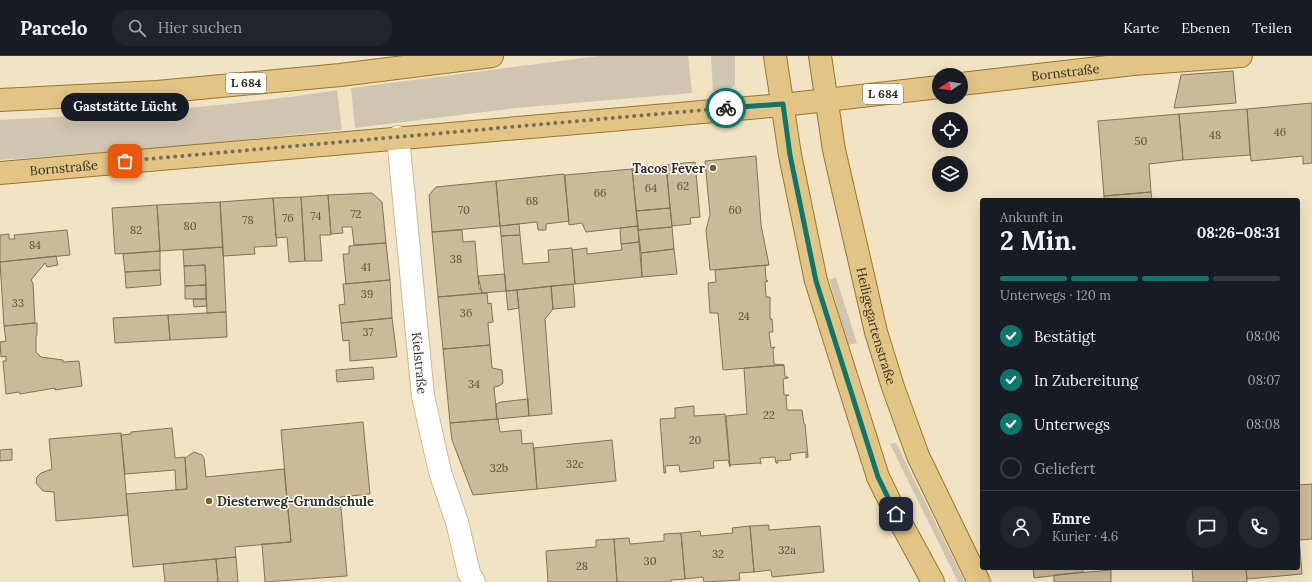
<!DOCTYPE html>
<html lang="de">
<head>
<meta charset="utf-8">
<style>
	body { margin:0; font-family:Lora,serif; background:#20242c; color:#f1f3f6; height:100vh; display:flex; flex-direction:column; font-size:15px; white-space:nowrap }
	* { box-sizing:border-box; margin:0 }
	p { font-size:13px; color:#9ea1a6 }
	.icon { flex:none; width:22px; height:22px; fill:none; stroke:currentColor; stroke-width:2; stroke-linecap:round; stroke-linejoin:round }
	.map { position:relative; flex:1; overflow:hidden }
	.drawer { position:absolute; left:980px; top:142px; width:320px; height:372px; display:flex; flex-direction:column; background:#171b24; border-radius:4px; box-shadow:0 4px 16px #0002 }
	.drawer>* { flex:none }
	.needle { width:26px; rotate:258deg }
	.fabs { position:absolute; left:932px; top:12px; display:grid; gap:8px }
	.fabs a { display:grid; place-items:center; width:36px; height:36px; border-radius:50%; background:#171b24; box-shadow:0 4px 16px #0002; font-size:20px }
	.pin { position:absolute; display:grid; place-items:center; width:34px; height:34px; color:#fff; margin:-17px; border-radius:8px; box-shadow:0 2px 6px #0006 }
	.courier { position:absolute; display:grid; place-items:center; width:40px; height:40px; margin:-20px; border:3px solid #0f766e; border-radius:50%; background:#fff; color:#222; box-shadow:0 1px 5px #0007 }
	.bubble { position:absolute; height:28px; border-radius:14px; background:#171b24; box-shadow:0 4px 16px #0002; font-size:13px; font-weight:800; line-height:28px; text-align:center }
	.summary em { font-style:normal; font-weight:800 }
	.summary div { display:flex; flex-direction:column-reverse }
	.summary { display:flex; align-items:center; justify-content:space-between; height:68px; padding:0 20px }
	h1 { font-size:26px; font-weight:800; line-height:30px }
	.bar { display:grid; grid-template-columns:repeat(4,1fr); gap:6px 4px; align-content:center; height:48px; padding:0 20px }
	.bar i { height:5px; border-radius:3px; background:#363941 }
	.bar .current { background:#0f766e }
	.bar p { grid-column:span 4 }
	.line { display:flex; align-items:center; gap:10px; padding:0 20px; border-top:1px solid #363941 }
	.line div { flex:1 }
	.round { display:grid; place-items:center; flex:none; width:42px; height:42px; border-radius:21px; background:#20242c }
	ol { padding:0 20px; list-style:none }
	li { display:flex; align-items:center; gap:12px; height:44px }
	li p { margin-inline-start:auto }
	li .icon { padding:4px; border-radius:50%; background:#0f766e; color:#fff; stroke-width:4 }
	li:last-child { color:#9ea1a6 }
	li i { width:22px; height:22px; border:2px solid #363941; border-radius:50% }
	header { display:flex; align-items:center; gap:24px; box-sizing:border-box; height:56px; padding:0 20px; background:#171b24; border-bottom:1px solid #363941 }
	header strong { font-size:19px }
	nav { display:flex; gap:22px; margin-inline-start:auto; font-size:14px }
	.search { width:280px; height:36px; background:#20242c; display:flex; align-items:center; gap:10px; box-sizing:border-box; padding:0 14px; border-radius:22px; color:#9ea1a6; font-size:15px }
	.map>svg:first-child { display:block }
	.green { fill:#d0c5b1 }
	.building { fill:#ccb997; stroke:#817358 }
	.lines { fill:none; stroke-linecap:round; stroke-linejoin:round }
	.minor-casing { stroke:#c8b99b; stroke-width:24 }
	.major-casing { stroke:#98762d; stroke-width:24 }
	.minor { stroke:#fff; stroke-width:22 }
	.major { stroke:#e2c484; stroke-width:22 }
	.done { stroke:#776d5c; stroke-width:4; stroke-dasharray:0 7.2 }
	.route { stroke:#0f766e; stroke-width:5 }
	.poi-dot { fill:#786031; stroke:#fff; stroke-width:1.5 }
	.labels { text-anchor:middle; stroke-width:3; stroke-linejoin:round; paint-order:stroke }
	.number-label { font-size:11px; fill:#5a5140 }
	.shield { fill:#fff; stroke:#716d65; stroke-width:1 }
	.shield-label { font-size:12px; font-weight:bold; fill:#342e23 }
	.street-label { font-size:13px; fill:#342e23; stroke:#fff }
	.poi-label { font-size:13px; font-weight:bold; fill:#342e23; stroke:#fff; text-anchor:end }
</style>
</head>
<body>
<header>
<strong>Parcelo</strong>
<div class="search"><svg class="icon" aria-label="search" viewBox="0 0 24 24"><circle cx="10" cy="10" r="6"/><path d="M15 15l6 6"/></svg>Hier suchen</div>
<nav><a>Karte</a><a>Ebenen</a><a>Teilen</a></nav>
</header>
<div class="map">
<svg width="1312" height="526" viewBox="0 0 1312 526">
	<rect width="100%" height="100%" fill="#f3e3c5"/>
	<path class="green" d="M599,0H688L692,37L516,52L355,72L351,32Z
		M711,0H735V29L730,33L713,35Z
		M337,34L342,74L163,92L0,104V64C113,58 225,52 337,34Z
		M836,222L857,287L848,289L829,223Z
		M896,387L965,526H958L890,388Z"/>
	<path class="building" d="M1233,15L1236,47L1174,52L1181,19Z
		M1312,47V107L1303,108V100L1251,105L1247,53Z
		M1247,53L1250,99L1183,104L1179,58Z
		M1179,58L1183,104L1149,108L1151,136L1104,140L1098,65Z
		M756,100L761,169L769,209L710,214L706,174L710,159L705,105Z
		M695,106L700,161L690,162L691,168L672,170L666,109Z
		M666,109L670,152L636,155L632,112Z
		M632,113L638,170L586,176L582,167L569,169L565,119Z
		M564,118L569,165L546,168V174H538L537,166L500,170L496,125Z
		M496,125L500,170L432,176L429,139L436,131Z
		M1151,136L1152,144H1104V140Z
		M372,137L382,146L386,187L354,189L352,171H342L343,177L331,178L328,139Z
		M328,139L331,179H320L322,205H305L301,141Z
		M301,141L305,205L289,206L287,181L276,182L273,142Z
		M273,142L277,190L254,191L255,198L223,200L220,146Z
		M220,146L223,191L160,195L157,149Z
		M157,149L160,195L115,198L112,152Z
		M670,152L672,171L638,174L636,155Z
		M519,168L520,179L501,180L500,170Z
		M638,170L639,186L621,188L620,172Z
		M672,171L674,193L641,197L638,174Z
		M67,174L70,199L0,206V179L9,178V183H15L14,179Z
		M462,174L463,186L475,185L479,233H481L482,237L438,241L432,176Z
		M520,179L523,208L549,206L548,194L572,192L575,228L506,235L501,180Z
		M639,186L642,221L575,228L572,194L587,192V198L622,194L621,188Z
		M386,187L390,224L346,228L343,198H349V190Z
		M223,191L226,256L207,257L205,209L184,210L183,194Z
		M674,193L677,218L642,221L641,197Z
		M160,195V214L125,216L123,198Z
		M56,200L58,209L47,211L45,207L31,224L33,227L35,267L4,270L0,206Z
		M205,209L206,229L185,230L184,210Z
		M767,209L765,210L766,224L768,225L765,226L766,241H770V263H772L773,276H769L771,292L775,291L773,293L774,308L784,309L723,314L718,257H710L708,227L716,226L715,214Z
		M160,214L161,229L126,232L125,216Z
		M505,218L506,235L482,237L478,220Z
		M390,224L392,262L341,267L339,249L345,248L343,228Z
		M573,228L575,251L553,253L551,230Z
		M206,229V243H185V230Z
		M551,230L553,253L545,263L552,358L529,360L517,234Z
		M517,234L519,252L508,254L506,235Z
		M487,237L488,248L491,247L493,266L488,267L490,289L443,293L438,241Z
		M193,243H206L207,250L194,251Z
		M226,256L227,281L170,284L168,259Z
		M168,259L170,284L115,287L113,262Z
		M392,262L397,301L350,305L349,284L343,285L341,267Z
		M35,267H37V279L36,280V296L41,301L63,304V306L79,305L82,330L55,334V332L20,338L19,336L6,338L3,305H6V300L1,301L0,286L6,285L4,270Z
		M490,289L492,312L502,314L503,327L499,330L494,331L497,363L450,367L443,293Z
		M784,309L785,321H788V322L783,323L784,339H789L786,340L787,354H802L804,368H805L808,401L806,402V396L790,398L791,404L777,405L778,407H776L775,401L760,402L761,408L759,407L730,409L726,360L747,358L744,312Z
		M373,311L374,323L337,326L336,314Z
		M528,343L529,360L497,363L496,348L501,346Z
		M694,350V360L725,358L730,411L728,404L713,405L714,412L680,416L679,409L665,410L666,417H664L660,363L675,362V352Z
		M498,363L500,376L521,374L522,388L533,387L537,433L473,439L452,384L450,367Z
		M363,366L370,438L340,441L347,520L265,526L262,488L291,486L281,374Z
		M172,372L175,402L185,401L187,433L176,434L175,414L125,418L121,379L131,378V376Z
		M121,377L128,459L56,465L54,436L43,435L36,427L37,421L41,417L52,413L49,383Z
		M612,384L616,425L537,433L534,392Z
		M12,393V404L0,405V394Z
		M194,396L202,399L204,402L206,421L284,413L291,486L235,491L236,501L133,511L126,438L187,433L185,402Z
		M1312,428V483L1299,484L1298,429Z
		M769,469V474L820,470L824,516L772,521L771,514L754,516L750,470Z
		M1298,469L1302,518L1247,523L1246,512H1298Z
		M750,470L754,516L739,517L740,524L704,526L703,521L685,523L681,477L700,475L701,480L733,477L732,472Z
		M681,477L685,523L671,524V526H617L614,483L629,482L630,488L664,485V478Z
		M614,483L617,526H548L546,495L596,491V484Z
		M236,501L238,526H218L216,503Z
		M216,503L218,526H165L163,508Z
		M1033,512H1083V516L1034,522Z
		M1192,512H1246L1247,526H1193Z
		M1111,514V526H1054V519Z"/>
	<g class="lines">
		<defs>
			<g id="minor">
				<path id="s1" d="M398,81L423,340L440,416L457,466L469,517L474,526"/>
			</g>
			<g id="major">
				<path d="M775,0L790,99L816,225L878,421L896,458L933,526"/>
				<path id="s2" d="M820,0L834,94L876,276L893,331L918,400L979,526"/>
				<path id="s3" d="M961,28L1133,8L1241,0"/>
				<path d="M0,44L157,36L340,19L492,0"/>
				<path id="s4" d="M0,117L783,49L939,31"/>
			</g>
		</defs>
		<use href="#minor" class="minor-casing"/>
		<use href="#major" class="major-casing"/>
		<use href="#minor" class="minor"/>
		<use href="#major" class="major"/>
	</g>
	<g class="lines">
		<path class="done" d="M125,105L726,52"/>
		<path class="route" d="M726,52L783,48L790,99L816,225L878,421L896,458"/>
	</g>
	<g class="poi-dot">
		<circle cx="713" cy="112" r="4"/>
		<circle cx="209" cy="445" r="4"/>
	</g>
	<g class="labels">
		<g class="number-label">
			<text x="1280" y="80">46</text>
			<text x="1215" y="83">48</text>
			<text x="1141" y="89">50</text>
			<text x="683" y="134">62</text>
			<text x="651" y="136">64</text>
			<text x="600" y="141">66</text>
			<text x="532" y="149">68</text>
			<text x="464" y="158">70</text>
			<text x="735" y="158">60</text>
			<text x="356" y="162">72</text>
			<text x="316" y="164">74</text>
			<text x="288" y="166">76</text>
			<text x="248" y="168">78</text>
			<text x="190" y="174">80</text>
			<text x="136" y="178">82</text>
			<text x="35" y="193">84</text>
			<text x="456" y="207">38</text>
			<text x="366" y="215">41</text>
			<text x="367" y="242">39</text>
			<text x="18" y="251">33</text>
			<text x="466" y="261">36</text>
			<text x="744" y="264">24</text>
			<text x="368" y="280">37</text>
			<text x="474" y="332">34</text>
			<text x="769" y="363">22</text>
			<text x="695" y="388">20</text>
			<text x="575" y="412">32c</text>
			<text x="499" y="416">32b</text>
			<text x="787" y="498">32a</text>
			<text x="718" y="502">32</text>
			<text x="650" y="509">30</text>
			<text x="582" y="514">28</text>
		</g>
		<g class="shield">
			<rect x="226" y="17" width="40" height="20" rx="3"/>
			<rect x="863" y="28" width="40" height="20" rx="3"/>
		</g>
		<g class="shield-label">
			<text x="246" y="31">L 684</text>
			<text x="883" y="42">L 684</text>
		</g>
		<g class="street-label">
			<text dy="5" stroke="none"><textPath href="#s3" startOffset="105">Bornstraße</textPath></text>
			<text dy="5" stroke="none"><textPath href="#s4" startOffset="64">Bornstraße</textPath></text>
			<text dy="5" stroke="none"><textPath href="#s2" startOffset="276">Heiligegartenstraße</textPath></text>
			<text dy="5" stroke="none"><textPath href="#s1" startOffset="227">Kielstraße</textPath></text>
		</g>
		<g class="poi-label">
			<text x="705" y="117">Tacos Fever</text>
			<text x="217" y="450" text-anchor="start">Diesterweg-Grundschule</text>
		</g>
	</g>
</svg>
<div class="fabs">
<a><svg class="needle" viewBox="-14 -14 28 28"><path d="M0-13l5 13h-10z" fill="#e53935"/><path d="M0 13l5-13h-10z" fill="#9ea1a6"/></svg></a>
<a><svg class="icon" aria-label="locate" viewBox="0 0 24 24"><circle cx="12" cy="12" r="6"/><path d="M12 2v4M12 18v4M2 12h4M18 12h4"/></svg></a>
<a><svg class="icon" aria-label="layers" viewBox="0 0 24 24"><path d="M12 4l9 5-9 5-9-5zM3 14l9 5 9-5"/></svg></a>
</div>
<div class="pin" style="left:125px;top:105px;background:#ea580c"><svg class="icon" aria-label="bag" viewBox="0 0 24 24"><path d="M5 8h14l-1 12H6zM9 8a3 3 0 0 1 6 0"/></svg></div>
<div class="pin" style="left:896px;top:458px;background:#1f2937"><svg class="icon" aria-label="home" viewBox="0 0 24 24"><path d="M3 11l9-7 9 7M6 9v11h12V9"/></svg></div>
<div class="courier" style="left:726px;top:52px"><svg class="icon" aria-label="bike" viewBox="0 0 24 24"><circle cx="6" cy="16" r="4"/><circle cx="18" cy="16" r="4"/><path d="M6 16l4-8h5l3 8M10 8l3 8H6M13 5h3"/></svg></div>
<div class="bubble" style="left:61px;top:37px;width:128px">Gaststätte Lücht</div>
<section class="drawer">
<div class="summary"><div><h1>2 Min.</h1><p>Ankunft in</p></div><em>08:26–08:31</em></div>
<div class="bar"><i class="current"></i><i class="current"></i><i class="current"></i><i></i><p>Unterwegs · 120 m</p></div>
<ol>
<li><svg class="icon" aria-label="check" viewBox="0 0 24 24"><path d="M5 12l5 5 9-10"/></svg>Bestätigt<p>08:06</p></li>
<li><svg class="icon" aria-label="check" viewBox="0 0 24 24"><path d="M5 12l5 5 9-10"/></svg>In Zubereitung<p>08:07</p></li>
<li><svg class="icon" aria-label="check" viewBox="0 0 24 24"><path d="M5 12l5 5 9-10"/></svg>Unterwegs<p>08:08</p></li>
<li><i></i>Geliefert</li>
</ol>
<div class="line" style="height:72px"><a class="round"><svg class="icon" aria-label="person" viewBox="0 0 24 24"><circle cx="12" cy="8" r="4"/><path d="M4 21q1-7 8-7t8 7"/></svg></a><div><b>Emre</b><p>Kurier · 4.6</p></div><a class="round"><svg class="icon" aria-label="chat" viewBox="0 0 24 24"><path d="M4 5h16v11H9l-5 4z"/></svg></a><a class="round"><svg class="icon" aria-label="phone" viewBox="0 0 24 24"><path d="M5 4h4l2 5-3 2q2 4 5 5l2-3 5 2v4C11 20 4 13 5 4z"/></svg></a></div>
</section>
</div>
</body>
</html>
